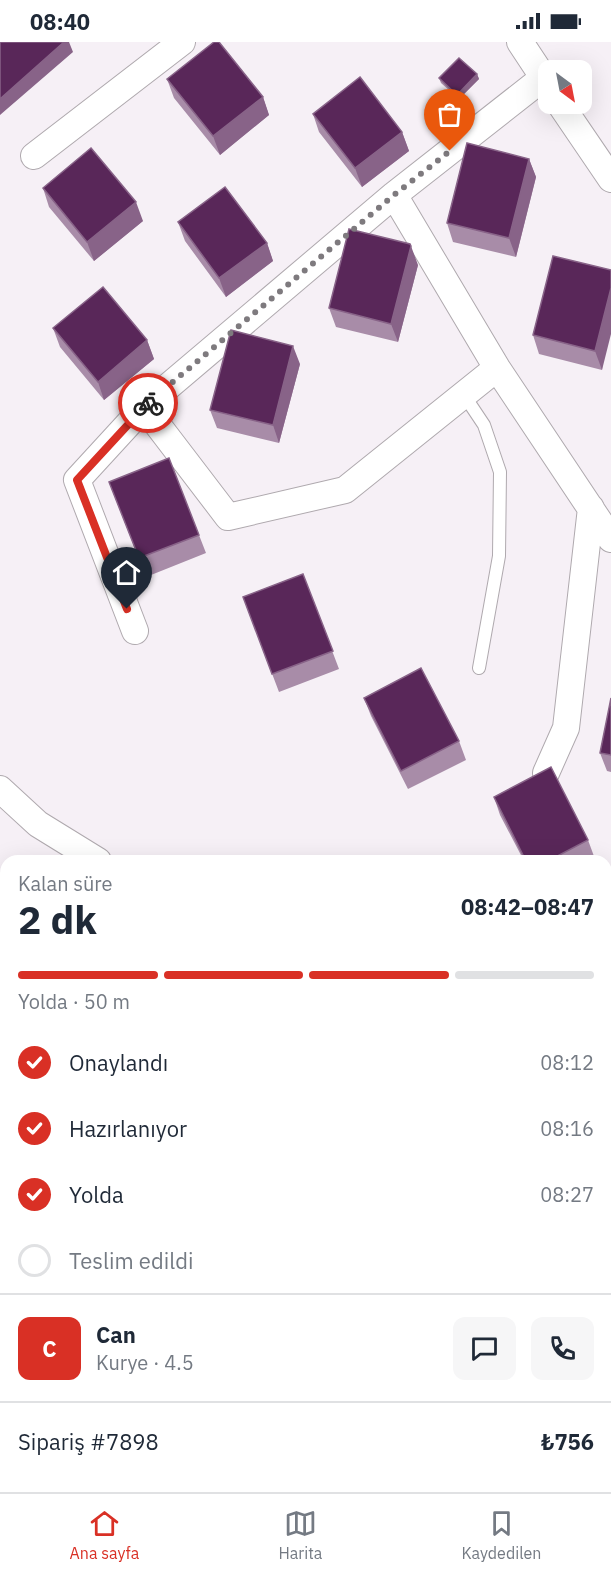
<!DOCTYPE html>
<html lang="tr">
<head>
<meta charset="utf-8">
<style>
	body { margin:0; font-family:"IBM Plex Sans",sans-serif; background:#f6f6f7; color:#1f2937; height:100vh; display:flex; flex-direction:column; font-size:22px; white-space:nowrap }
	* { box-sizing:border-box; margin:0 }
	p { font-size:20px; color:#747a83 }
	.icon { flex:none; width:33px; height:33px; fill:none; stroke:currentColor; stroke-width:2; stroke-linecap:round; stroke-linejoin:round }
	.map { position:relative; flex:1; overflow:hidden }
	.details { position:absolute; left:0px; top:813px; width:612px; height:638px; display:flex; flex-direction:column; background:#fff; border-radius:18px 18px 0 0; box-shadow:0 6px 24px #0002 }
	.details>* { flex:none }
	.needle { width:39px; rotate:148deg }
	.fabs { position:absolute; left:538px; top:18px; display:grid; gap:12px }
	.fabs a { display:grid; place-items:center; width:54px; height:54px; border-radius:12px; background:#fff; box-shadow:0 6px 24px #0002; font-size:30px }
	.pin { position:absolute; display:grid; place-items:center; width:51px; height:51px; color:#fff; margin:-62px -26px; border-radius:50% 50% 50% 0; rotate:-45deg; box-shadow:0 0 6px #0007 }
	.pin .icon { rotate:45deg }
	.courier { position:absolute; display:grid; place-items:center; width:60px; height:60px; margin:-30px; border:4px solid #d93025; border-radius:50%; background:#fff; color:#222; box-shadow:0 2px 8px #0007 }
	.headline em { font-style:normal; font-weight:700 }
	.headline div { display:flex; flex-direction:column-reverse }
	.headline { display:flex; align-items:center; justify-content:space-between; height:102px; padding:0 18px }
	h1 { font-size:39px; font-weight:700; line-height:45px }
	.bar { display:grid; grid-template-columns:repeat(4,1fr); gap:9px 6px; align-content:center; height:72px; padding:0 18px }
	.bar i { height:8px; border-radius:4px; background:#e0e1e3 }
	.bar .current { background:#d93025 }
	.bar p { grid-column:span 4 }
	.line { display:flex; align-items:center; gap:15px; padding:0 18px; border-top:2px solid #e0e1e3 }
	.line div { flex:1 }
	.round { display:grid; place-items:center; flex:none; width:63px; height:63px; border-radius:12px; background:#f6f6f7 }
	ol { padding:0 18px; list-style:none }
	li { display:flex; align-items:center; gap:18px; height:66px }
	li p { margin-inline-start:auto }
	li .icon { padding:6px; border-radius:50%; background:#d93025; color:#fff; stroke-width:4 }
	li:last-child { color:#747a83 }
	li i { width:33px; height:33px; border:3px solid #e0e1e3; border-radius:50% }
	.status { display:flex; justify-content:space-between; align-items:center; height:42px; padding:0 30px; background:#fff; direction:ltr }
	.status svg { height:16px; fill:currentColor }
	.tabs { display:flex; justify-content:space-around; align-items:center; height:84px; border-top:2px solid #e0e1e3; background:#fff; font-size:16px; color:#747a83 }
	.tabs a { display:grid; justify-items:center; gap:3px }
	.tabs .current { color:#d93025 }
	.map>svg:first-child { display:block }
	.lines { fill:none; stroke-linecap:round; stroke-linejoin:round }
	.service-casing { stroke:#afa9ae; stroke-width:14 }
	.minor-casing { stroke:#afa9ae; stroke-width:28 }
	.service { stroke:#fff; stroke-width:12 }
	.minor { stroke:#fff; stroke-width:26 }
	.wall { fill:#a88ca8 }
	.shaded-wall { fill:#886388 }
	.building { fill:#592759; stroke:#886388; stroke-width:1.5 }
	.done { stroke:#7e7a7e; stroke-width:6; stroke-dasharray:0 10.8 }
	.route { stroke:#d93025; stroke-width:8 }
</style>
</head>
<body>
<div class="status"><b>08:40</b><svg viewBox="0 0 49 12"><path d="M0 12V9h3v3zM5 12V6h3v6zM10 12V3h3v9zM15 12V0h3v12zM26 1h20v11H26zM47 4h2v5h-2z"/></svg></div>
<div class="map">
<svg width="611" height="1450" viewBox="0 0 611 1450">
	<rect width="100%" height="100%" fill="#f6f0f6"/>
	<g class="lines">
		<defs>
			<path id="service" d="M464,353L484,383L500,430L499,514L479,626"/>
			<path id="minor" d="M520,0L549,44
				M560,62L611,137
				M34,114L182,0
				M394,153L497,326L611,497
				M144,365L228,475L345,448L497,326
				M135,589L77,438L144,365L394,153L543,36
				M546,731L566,686L591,466
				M0,747L38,782L98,819
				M606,1187L611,1202"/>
		</defs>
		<use href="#service" class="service-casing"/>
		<use href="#minor" class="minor-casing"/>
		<use href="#service" class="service"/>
		<use href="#minor" class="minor"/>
	</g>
	<path class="wall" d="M477,32L479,37L459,57L441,41L439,36Z
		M167,37L263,55L269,73L220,113L174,56Z
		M313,72L402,90L409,109L362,145L319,90Z
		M529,117L536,135L516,215L453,200L447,181Z
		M43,146L143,179L94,219L49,165Z
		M178,180L267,201L273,219L226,255L185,199Z
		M418,223L398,300L336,285L329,266Z
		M611,228L602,328L539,312L533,293Z
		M53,286L147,298L154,317L104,358L60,305Z
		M300,322L279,401L217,386L210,368Z
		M169,416L206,511L146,535L109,440Z
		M303,532L339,627L279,650L243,555Z
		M364,656L459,699L466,718L408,747L371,674Z
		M611,656V730L607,729L600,711Z
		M494,755L588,798L595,817L591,819H524L500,773Z"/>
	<path class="shaded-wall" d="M64,0H69L73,10L0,73V57Z
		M477,32L479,37L459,57L457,53Z
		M263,55L269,73L220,113L213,94Z
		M402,90L409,109L362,145L355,126Z
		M529,117L536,135L516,215L509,196Z
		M136,160L143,179L94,219L87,200Z
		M267,201L273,219L226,255L219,236Z
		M411,204L418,223L398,300L391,282Z
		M611,246V292L602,328L595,309Z
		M147,298L154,317L104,358L98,340Z
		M293,304L300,322L279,401L273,383Z"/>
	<path class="building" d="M0,0H64L0,57Z
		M214,0H219L263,55L213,94L167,37Z
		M459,16L477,32L457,53L439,36Z
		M360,35L402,90L355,126L313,72Z
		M467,101L529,117L509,196L447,181Z
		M91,106L136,160L87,200L43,146Z
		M225,145L267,201L219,236L178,180Z
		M349,187L410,202L411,204L391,282L329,266Z
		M553,214L611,228V246L595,309L533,293Z
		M103,245L147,298L98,340L53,286Z
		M231,288L293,304L273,383L210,368Z
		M169,416L199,493L139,516L109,440Z
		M303,532L333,609L272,632L243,555Z
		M421,626L459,699L401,729L364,656Z
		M611,656V713L600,711Z
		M551,725L588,798L548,819H526L494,755Z
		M64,1444H69L76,1450H60Z"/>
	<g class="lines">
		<path class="done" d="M148,361L394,153L450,109"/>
		<path class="route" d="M127,567L77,438L148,361"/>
	</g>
</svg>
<div class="fabs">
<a><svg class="needle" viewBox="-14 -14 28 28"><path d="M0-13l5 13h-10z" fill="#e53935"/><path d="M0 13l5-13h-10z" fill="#747a83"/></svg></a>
</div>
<div class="pin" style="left:450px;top:109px;background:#ea580c"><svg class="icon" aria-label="bag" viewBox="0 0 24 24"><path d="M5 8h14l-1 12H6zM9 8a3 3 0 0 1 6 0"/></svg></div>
<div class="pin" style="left:127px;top:567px;background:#1f2937"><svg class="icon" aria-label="home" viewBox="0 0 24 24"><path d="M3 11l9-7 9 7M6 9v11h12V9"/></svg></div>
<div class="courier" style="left:148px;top:361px"><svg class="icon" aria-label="bike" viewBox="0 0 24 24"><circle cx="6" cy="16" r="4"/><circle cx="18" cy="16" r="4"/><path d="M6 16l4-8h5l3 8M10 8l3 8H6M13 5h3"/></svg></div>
<section class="details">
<div class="headline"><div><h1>2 dk</h1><p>Kalan süre</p></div><em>08:42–08:47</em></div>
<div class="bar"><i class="current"></i><i class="current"></i><i class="current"></i><i></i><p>Yolda · 50 m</p></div>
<ol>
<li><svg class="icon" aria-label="check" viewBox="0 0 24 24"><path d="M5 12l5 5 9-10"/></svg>Onaylandı<p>08:12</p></li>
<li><svg class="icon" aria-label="check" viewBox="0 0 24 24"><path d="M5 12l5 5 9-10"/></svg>Hazırlanıyor<p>08:16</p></li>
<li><svg class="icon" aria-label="check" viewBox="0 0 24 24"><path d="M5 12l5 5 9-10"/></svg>Yolda<p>08:27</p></li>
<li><i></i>Teslim edildi</li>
</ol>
<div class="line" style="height:108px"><b class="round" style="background:#d93025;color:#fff">C</b><div><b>Can</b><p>Kurye · 4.5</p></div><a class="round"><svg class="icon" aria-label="chat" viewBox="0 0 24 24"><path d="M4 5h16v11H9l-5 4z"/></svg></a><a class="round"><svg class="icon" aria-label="phone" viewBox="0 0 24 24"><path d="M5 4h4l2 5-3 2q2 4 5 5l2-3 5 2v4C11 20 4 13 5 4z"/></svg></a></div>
<div class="line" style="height:78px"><div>Sipariş #7898</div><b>₺756</b></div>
</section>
</div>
<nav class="tabs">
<a class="current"><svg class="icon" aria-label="home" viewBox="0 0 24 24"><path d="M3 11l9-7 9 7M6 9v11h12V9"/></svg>Ana sayfa</a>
<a><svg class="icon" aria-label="map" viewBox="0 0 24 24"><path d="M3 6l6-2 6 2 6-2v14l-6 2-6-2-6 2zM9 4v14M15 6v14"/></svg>Harita</a>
<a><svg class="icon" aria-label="saved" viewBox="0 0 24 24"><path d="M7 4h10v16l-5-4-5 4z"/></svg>Kaydedilen</a>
</nav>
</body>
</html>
